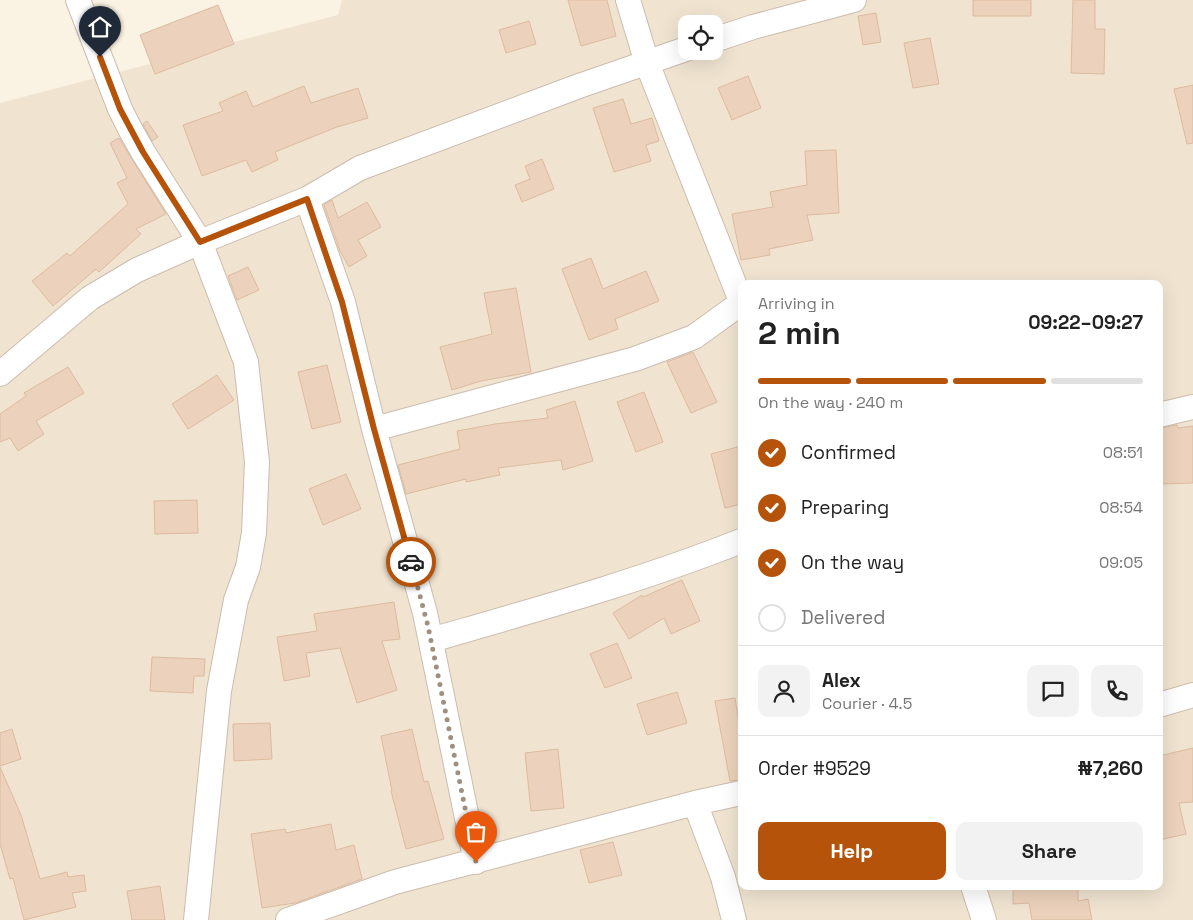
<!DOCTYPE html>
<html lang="en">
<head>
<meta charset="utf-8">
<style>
	body { margin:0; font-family:"Space Grotesk",sans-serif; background:#f2f2f2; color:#222; height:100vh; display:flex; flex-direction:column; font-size:19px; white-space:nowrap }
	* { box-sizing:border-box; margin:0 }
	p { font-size:16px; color:#767676 }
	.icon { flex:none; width:28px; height:28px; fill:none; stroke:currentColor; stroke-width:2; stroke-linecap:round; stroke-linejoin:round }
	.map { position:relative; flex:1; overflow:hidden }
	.side { position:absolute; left:738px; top:280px; width:425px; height:610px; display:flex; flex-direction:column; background:#fff; border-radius:10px; box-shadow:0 5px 20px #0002 }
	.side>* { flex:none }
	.fabs { position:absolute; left:678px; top:15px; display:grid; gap:10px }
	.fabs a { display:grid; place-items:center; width:45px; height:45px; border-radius:10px; background:#fff; box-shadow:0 5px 20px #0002; font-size:25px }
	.pin { position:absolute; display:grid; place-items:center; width:42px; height:42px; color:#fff; margin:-51px -21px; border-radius:50% 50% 50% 0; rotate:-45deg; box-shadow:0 0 5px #0007 }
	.pin .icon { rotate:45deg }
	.courier { position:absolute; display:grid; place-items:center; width:50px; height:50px; margin:-25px; border:4px solid #b45309; border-radius:50%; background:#fff; color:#222; box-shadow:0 1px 6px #0007 }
	.headline em { font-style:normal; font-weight:800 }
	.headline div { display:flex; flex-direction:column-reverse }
	.headline { display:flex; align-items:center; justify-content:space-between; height:85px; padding:0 20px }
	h1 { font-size:32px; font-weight:800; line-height:38px }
	.bar { display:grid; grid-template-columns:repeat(4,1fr); gap:8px 5px; align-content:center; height:60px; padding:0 20px }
	.bar i { height:6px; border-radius:4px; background:#e0e0e0 }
	.bar .selected { background:#b45309 }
	.bar p { grid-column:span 4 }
	.line { display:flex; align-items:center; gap:12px; padding:0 20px; border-top:1px solid #e0e0e0 }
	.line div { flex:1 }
	.round { display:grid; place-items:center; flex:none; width:52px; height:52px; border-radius:10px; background:#f2f2f2 }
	ol { padding:0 20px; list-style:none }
	li { display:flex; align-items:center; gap:15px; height:55px }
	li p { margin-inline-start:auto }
	li .icon { padding:5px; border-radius:50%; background:#b45309; color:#fff; stroke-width:4 }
	li:last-child { color:#767676 }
	li i { width:28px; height:28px; border:2px solid #e0e0e0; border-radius:50% }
	.action { display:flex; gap:10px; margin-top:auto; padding:10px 20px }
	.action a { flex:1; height:58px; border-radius:10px; background:#b45309; color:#fff; font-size:20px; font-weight:800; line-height:58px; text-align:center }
	.action a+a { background:#f2f2f2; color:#222 }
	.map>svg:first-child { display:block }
	.residential { fill:#f0e4d1; fill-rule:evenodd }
	.building { fill:#ecd2bc; stroke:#ddba9e }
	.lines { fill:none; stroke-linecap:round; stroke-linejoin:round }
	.street-casing { stroke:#cbbcad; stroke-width:26 }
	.street { stroke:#fff; stroke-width:24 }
	.done { stroke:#9f8f80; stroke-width:5; stroke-dasharray:0 9 }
	.route { stroke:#b45309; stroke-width:6 }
</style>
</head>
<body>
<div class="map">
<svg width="1193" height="920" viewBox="0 0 1193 920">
	<rect width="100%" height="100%" fill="#faf2e2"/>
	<path class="residential" d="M342,0H1193V920H0V103L338,15ZM686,24H714V51H686ZM741,284H1159V886H741Z"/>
	<path class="building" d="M568,0H607L616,36L581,46Z
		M973,0H1031V16H973Z
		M1073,0H1095V29H1105L1104,74L1071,73Z
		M218,5L234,44L155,74L140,35Z
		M876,13L881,42L863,45L858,16Z
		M529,21L536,44L506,53L499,30Z
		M930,38L939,84L913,88L904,43Z
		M748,76L761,108L732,120L718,88Z
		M1193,85V143L1187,144L1174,89Z
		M304,86L311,103L358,88L368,118L337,127L275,152L278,160L252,172L246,160L202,176L183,125L223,111L219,103L246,91L253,107Z
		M623,99L631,124L652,118L659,141L646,145L651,161L614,172L593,108Z
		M147,121L158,137L152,141L143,124Z
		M119,138L166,214L136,229L141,234L99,272L96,269L53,306L32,281L67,253L70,256L128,204L117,183L127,178L110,143Z
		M836,150L839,213L807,215L813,240L769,249L770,255L741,260L732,214L773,207L770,192L807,185L805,151Z
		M542,159L554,189L522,202L515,185L530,179L525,166Z
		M332,200L338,218L367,202L381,227L358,240L367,256L349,267L340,251L324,205Z
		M591,258L603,289L646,271L659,301L615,319L618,329L589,340L562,269Z
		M248,267L259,290L237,300L228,276Z
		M516,288L531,372L481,381L452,390L440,347L492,334L484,293Z
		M693,352L717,402L691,413L667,362Z
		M327,365L341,422L312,429L298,372Z
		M68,367L84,393L36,421L44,434L18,451L10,438L0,442V414L26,396L24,393Z
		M217,375L234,400L188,429L172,404Z
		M644,392L663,442L636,452L617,402Z
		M575,401L593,461L563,470L561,460L498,468L500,475L466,482V479L406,494L398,465L460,449L457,431L495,424L548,418L546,410Z
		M1177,425L1178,428L1193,426V483L1159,484V428Z
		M741,446V504L725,508L711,454Z
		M346,474L361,509L323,525L309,489Z
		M197,500L198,533L155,534L154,501Z
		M682,580L700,621L671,634L664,618L629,639L613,613L642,595L643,597Z
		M394,602L400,639L382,641L397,690L357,703L340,648L306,653L310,676L284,681L277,637L317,631L314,614Z
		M617,643L632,678L605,688L590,654Z
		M152,657L205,659L204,676H194L193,693L150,691Z
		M677,692L687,723L647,735L637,704Z
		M735,698L741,735V780L730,781L715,701Z
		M270,723L272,759L234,761L233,724Z
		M12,729L21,759L0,766V733Z
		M412,729L424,782L428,781L444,839L406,849L391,791H392L381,736Z
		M1193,748V802L1179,803L1186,834L1159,840V756Z
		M558,749L564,808L531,811L525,753Z
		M0,767L21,815L40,879L67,872L68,877L84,875L86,891L72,893L76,907L24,920L13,878L10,879L0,844Z
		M331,824L336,850L354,845L362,879L295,903L262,908L251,834L285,829L286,833Z
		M613,842L622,875L589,883L580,850Z
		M160,886L165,920H132L127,891Z
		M1013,886H1078V901L1088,899L1092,920H1032L1029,903L1013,904Z"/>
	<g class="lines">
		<defs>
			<path id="street" d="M78,0L120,109L130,129L143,152L200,242L246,362L257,462L254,533L248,567L236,600L219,691L196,920
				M628,0L647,63L741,301
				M714,40L753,27L854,0
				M307,199L343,302L374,429L425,613L476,862
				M0,374L90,298L137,270L200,242L307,199L360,168L579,86L686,49
				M1159,415L1193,407
				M374,429L635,359L694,337L741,303
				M431,640C535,610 640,581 741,541
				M1159,705L1193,695
				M695,803L723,877L734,920
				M973,886L984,920
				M288,920L395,882L695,803L741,793"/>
		</defs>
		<use href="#street" class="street-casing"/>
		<use href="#street" class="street"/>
	</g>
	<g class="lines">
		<path class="done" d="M411,562L428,626L476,862"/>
		<path class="route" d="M100,57L120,109L143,152L200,242L307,199L342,302L374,429L411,562"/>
	</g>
</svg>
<div class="fabs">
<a><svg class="icon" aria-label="locate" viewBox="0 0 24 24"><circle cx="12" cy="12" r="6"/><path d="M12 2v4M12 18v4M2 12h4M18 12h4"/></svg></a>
</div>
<div class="pin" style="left:476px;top:862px;background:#ea580c"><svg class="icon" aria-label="bag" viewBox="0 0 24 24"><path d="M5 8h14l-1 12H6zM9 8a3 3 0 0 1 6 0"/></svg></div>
<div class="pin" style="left:100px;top:57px;background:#1f2937"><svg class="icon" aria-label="home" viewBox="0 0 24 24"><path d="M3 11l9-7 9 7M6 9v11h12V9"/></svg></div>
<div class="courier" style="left:411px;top:562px"><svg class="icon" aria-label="car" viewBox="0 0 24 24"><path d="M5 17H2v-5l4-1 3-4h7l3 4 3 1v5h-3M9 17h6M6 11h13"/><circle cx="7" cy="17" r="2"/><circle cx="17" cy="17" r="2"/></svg></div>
<section class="side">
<div class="headline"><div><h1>2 min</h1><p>Arriving in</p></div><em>09:22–09:27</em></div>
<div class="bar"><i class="selected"></i><i class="selected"></i><i class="selected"></i><i></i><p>On the way · 240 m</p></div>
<ol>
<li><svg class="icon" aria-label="check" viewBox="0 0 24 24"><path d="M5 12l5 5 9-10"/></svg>Confirmed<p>08:51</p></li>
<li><svg class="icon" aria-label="check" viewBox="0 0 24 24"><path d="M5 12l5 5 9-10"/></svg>Preparing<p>08:54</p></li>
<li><svg class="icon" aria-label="check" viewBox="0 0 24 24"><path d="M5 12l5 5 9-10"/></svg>On the way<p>09:05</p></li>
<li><i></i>Delivered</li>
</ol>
<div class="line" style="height:90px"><a class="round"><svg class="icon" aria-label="person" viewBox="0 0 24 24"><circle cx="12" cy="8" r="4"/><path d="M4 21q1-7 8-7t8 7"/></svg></a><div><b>Alex</b><p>Courier · 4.5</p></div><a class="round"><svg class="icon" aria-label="chat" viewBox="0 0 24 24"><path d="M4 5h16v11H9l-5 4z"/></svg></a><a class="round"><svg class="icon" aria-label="phone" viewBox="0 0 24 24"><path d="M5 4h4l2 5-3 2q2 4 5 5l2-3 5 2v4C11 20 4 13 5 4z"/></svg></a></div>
<div class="line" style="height:65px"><div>Order #9529</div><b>₦7,260</b></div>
<div class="action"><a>Help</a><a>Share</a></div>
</section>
</div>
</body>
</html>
